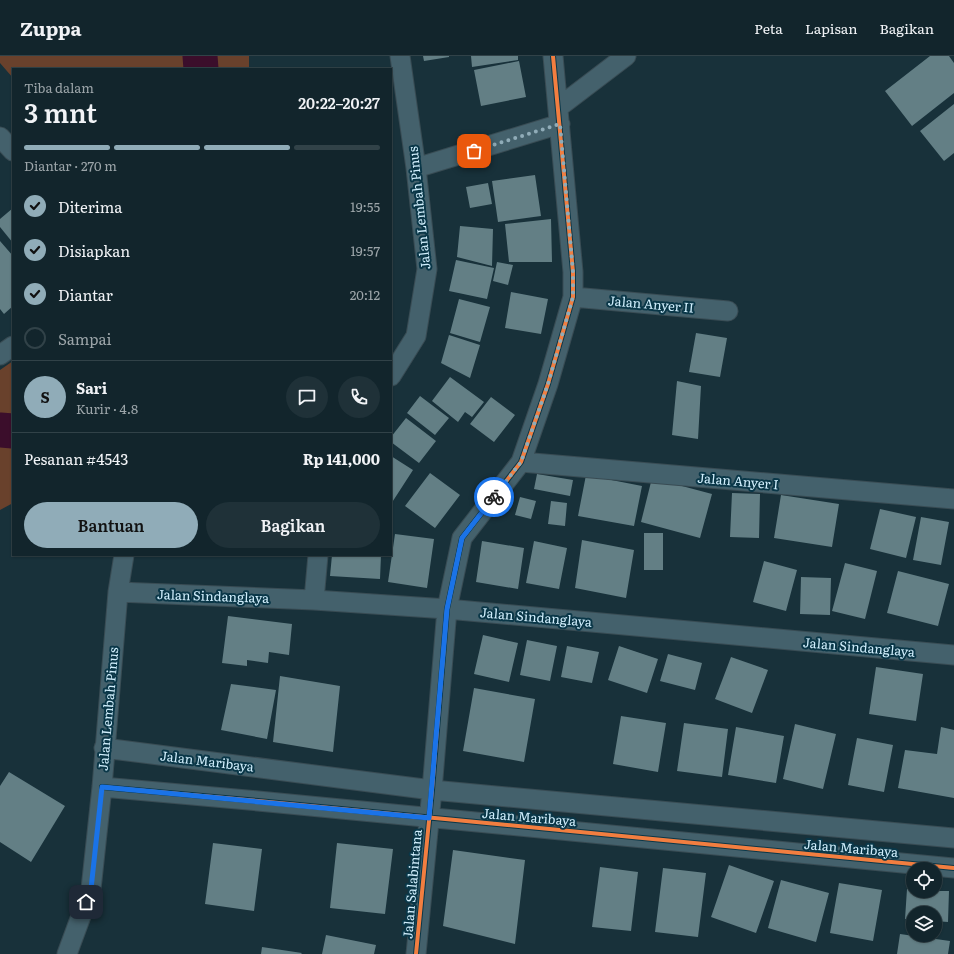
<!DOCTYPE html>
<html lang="id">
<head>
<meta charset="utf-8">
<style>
	body { margin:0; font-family:Literata,serif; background:#1f3138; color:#f1f3f6; height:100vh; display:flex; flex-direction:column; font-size:15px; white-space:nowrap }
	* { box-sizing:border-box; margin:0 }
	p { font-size:13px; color:#9ca5a9 }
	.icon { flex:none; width:22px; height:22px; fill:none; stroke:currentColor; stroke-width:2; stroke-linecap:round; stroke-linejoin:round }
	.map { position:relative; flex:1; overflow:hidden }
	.sheet { position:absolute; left:12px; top:12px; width:380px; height:488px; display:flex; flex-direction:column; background:#12252c; border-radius:0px; box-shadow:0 1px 3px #0004,0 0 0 1px #314248 }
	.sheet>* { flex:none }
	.tools { position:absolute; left:906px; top:806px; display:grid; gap:8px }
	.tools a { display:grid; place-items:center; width:36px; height:36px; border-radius:50%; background:#12252c; box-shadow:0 1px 3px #0004,0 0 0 1px #314248; font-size:20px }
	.pin { position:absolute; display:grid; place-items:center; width:34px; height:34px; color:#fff; margin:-17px; border-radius:8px; box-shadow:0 2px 6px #0006 }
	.courier { position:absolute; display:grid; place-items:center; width:40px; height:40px; margin:-20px; border:3px solid #1a73e8; border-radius:50%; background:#fff; color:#222; box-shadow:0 1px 5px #0007 }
	.overview em { font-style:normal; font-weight:600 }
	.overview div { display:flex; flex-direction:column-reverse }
	.overview { display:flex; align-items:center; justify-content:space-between; height:68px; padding:0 12px }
	h1 { font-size:26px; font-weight:600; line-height:30px }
	.bar { display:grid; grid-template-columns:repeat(4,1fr); gap:6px 4px; align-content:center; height:48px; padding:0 12px }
	.bar i { height:5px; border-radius:3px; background:#314248 }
	.bar .active { background:#90acb8 }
	.bar p { grid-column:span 4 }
	.line { display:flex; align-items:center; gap:10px; padding:0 12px; border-top:1px solid #314248 }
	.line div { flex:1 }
	.round { display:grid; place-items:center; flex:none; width:42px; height:42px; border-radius:21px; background:#1f3138 }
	ol { padding:0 12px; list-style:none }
	li { display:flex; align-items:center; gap:12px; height:44px }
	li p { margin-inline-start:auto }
	li .icon { padding:4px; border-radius:50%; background:#90acb8; color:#111; stroke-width:4 }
	li:last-child { color:#9ca5a9 }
	li i { width:22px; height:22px; border:2px solid #314248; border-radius:50% }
	.cta { display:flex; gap:8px; margin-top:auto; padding:8px 12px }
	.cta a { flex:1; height:46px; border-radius:24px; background:#90acb8; color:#111; font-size:16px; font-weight:600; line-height:46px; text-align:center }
	.cta a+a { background:#1f3138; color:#f1f3f6 }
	header { display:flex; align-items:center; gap:24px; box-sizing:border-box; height:56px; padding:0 20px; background:#12252c; border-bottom:1px solid #314248 }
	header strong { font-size:19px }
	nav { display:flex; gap:22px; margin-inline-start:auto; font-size:14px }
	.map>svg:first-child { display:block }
	.green { fill:#69412c }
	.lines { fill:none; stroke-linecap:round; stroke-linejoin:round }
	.river { stroke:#3b0e2b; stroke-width:35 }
	.building { fill:#637f85 }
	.street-casing { stroke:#394c54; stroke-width:21 }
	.street { stroke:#44616c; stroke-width:19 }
	.cycleway-casing { stroke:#0a3748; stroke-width:6 }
	.cycleway { stroke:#f27e40; stroke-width:4 }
	.done { stroke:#90acb8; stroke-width:4; stroke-dasharray:0 7.2 }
	.route { stroke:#1a73e8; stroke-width:5 }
	.labels { text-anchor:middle; stroke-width:4; stroke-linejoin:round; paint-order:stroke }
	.street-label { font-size:13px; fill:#d0eefc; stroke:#0a3748 }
</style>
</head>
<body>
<header>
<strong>Zuppa</strong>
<nav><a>Peta</a><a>Lapisan</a><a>Bagikan</a></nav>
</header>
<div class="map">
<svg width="954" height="898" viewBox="0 0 954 898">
	<rect width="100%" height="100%" fill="#18313a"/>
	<path class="green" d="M0,0H249V13H13V22L0,7Z
		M13,305V447L0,454V314Z"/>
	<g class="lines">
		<path class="river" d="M200,0L201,13
			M0,374L13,375"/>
	</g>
	<path class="building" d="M423,0H449V1L424,5Z
		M471,0H518V4L472,11Z
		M930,0H949L954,7V37L912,70L885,35Z
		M519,5L526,41L481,50L474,14Z
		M954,48V97L944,105L920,75Z
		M535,119L541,160L498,166L492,125Z
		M488,127L492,148L470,152L466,131Z
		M13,152V187L0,171V163Z
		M551,163L552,206H509L505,168Z
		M460,170L493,173L492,210L457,201Z
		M0,185L13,200V250L4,258L0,253Z
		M456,204L494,212L487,243L449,235Z
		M497,206L513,209L508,229L493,225Z
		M511,236L548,243L541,278L505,272Z
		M459,243L490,251L480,286L450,277Z
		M696,277L727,282L720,321L689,316Z
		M449,279L480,289L470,322L441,307Z
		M450,321L484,346L472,361L465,356L458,366L432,345Z
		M677,325L701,330L698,383L672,379Z
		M420,340L449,362L435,379L407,357Z
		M491,341L515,359L494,386L470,368Z
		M406,362L436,385L419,407L391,386V381Z
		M391,400L413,414L391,448Z
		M430,417L460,439L435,472L405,450Z
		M537,418L573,424L570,440L534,433Z
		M586,419L642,430L634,470L578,460Z
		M652,422L712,438L700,482L641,466Z
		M732,437L760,438L759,482L730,481Z
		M781,439L839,448L832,491L774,482Z
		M520,441L536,445L531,463L515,459Z
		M551,445L567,447L565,470L548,468Z
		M880,453L916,461L906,502L870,493Z
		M921,461L949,466L941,509L913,504Z
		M644,477H663V514H644Z
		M395,478L434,483L427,532L388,526Z
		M582,484L634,494L626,542L575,532Z
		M482,485L524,492L518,533L476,526Z
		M534,485L567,492L559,533L526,527Z
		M332,499H381L380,523L330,520Z
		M764,505L797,514L786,555L753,546Z
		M845,507L877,515L865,563L832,555Z
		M898,515L949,528L938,570L887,557Z
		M801,521L831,522L830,559L800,558Z
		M228,560L292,568L289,599L269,596L268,607L247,604V610L222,607Z
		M483,579L518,587L509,626L474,618Z
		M527,584L557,590L550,625L520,619Z
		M567,590L599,596L592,627L561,621Z
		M619,590L658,603L647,637L608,624Z
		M668,598L702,607L695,634L660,625Z
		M731,601L768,614L752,657L715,643Z
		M876,611L923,618L916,665L869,658Z
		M280,620L340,630L333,696L273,686Z
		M231,628L276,634L267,683L221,674Z
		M474,632L535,643L524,706L463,695Z
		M621,660L666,667L658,716L613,708Z
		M684,667L728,673L722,721L677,715Z
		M795,668L836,678L823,733L783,723Z
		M736,671L784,680L776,727L728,719Z
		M941,671L954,674V742L898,732L905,694L937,698Z
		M857,682L893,689L884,736L848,729Z
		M9,716L65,750L31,806L0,786V730Z
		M213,787L262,793L254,855L205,848Z
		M337,787L393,793L385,858L330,852Z
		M453,794L525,804L515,888L443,870Z
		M729,809L774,825L756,877L711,861Z
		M600,811L638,816L631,875L592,871Z
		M663,812L706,817L698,881L655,876Z
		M781,824L829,837L816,886L768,872Z
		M839,827L882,834L873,885L830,877Z
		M907,833H913V835H949L948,866L935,865V857H913V864L905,863Z
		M900,878L950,885L948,898H897Z
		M326,879L376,889L374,898H322Z
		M262,891L302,897L301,898H261Z"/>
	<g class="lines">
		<defs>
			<path id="street" d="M559,51L626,0
				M0,81L13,95
				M416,112L560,68
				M573,241L728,255
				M0,299L13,290
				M391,320L416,280L427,213L416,112L400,0
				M521,406L954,443
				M118,536L314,544L447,553L954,599
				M314,544L318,499
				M104,692L432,734L954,782
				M102,731L258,745L954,812
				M67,898L91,833L102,731L118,536L124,499
				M416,898L432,734L447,553L462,482L521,406L548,328L573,241V216L553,0"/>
		</defs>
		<use href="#street" class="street-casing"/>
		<use href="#street" class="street"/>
		<defs>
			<path id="cycleway" d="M102,731L258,745L954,812
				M416,898L432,734L447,553L462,482L521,406L548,328L573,241V216L553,0"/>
		</defs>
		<use href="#cycleway" class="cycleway-casing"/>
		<use href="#cycleway" class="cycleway"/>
	</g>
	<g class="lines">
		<path class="done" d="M474,95L560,68L573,216V241L548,328L521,406L494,441"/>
		<path class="route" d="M86,846L91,833L102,731L429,762L447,553L462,482L494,441"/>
	</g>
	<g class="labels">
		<g class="street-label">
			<text transform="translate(419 152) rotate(-96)" y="5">Jalan Lembah Pinus</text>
			<text transform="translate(651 248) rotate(5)" y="5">Jalan Anyer II</text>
			<text transform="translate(738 425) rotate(5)" y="5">Jalan Anyer I</text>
			<text transform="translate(213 540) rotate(2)" y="5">Jalan Sindanglaya</text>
			<text transform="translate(536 561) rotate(5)" y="5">Jalan Sindanglaya</text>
			<text transform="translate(859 591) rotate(5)" y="5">Jalan Sindanglaya</text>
			<text transform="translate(108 653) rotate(-85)" y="5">Jalan Lembah Pinus</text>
			<text transform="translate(207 705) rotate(7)" y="5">Jalan Maribaya</text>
			<text transform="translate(529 761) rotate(5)" y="5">Jalan Maribaya</text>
			<text transform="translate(851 792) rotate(5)" y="5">Jalan Maribaya</text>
			<text transform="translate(412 828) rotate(-85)" y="5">Jalan Salabintana</text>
		</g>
	</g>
</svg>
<div class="tools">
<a><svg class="icon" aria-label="locate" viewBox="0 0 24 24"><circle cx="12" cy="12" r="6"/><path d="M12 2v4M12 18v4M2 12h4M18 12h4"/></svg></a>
<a><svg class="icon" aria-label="layers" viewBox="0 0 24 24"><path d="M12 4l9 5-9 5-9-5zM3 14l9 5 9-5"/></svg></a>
</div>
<div class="pin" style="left:474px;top:95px;background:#ea580c"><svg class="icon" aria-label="bag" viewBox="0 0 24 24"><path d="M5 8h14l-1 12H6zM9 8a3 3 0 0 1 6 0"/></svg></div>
<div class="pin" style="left:86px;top:846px;background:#1f2937"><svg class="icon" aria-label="home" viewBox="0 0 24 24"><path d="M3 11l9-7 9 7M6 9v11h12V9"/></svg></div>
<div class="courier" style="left:494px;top:441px"><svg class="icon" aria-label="bike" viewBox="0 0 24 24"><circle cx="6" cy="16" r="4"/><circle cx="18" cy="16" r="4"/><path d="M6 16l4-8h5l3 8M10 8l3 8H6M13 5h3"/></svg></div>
<section class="sheet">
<div class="overview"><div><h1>3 mnt</h1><p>Tiba dalam</p></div><em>20:22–20:27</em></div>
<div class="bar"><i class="active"></i><i class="active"></i><i class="active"></i><i></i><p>Diantar · 270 m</p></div>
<ol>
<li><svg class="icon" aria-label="check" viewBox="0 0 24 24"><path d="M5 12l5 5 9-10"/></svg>Diterima<p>19:55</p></li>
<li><svg class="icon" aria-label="check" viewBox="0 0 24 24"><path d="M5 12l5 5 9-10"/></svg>Disiapkan<p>19:57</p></li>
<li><svg class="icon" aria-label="check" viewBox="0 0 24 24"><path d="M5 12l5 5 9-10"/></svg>Diantar<p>20:12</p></li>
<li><i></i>Sampai</li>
</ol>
<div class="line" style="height:72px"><b class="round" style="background:#90acb8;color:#111">S</b><div><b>Sari</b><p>Kurir · 4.8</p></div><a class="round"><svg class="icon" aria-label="chat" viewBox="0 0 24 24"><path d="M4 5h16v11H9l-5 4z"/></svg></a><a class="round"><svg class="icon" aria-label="phone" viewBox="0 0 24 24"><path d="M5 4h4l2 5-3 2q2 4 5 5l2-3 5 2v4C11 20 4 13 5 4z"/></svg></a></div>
<div class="line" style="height:52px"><div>Pesanan #4543</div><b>Rp 141,000</b></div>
<div class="cta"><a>Bantuan</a><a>Bagikan</a></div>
</section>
</div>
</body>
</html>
